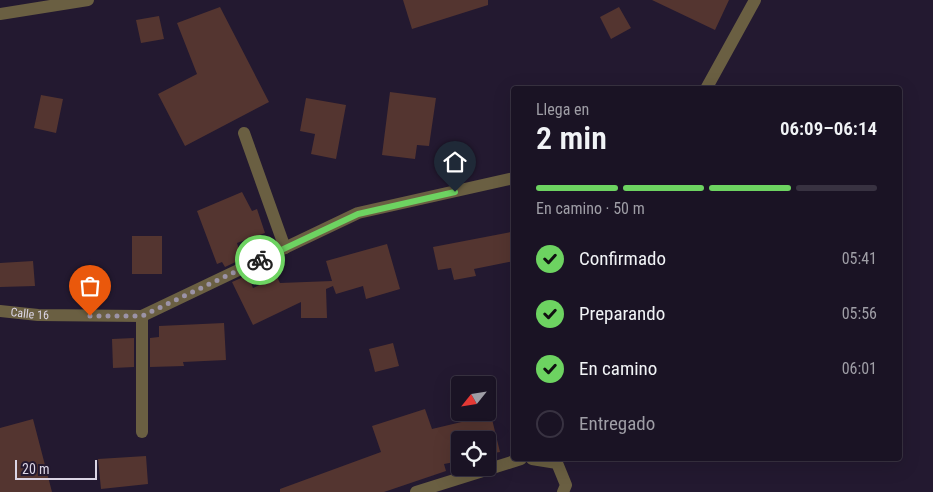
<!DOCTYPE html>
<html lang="es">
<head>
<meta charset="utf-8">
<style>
	body { margin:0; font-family:"Roboto Condensed",sans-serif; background:#272031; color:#f1f3f6; height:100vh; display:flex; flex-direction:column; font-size:19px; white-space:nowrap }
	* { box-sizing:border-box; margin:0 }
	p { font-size:16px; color:#9f9ea6 }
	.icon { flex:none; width:28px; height:28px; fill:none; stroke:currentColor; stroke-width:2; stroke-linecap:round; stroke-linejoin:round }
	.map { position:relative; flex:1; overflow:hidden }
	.drawer { position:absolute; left:511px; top:86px; width:391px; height:375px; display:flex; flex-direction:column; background:#1a1324; border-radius:5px; box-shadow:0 5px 20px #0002,0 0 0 1px #383241 }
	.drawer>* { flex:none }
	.needle { width:32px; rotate:240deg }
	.tools { position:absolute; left:451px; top:376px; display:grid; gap:10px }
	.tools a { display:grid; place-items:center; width:45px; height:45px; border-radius:5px; background:#1a1324; box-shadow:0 5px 20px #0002,0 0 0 1px #383241; font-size:25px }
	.scale { position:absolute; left:15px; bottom:12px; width:82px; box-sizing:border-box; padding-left:5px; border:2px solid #dbd5e5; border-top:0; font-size:14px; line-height:18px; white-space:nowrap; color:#dbd5e5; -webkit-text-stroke:4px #231930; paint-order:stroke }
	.pin { position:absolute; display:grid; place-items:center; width:42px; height:42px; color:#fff; margin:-51px -21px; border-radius:50% 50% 50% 0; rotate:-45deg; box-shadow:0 0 5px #0007 }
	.pin .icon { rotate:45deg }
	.courier { position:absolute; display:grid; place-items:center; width:50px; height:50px; margin:-25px; border:4px solid #6dd361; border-radius:50%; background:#fff; color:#222; box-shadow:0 1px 6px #0007 }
	.headline em { font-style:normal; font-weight:600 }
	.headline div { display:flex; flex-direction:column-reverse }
	.headline { display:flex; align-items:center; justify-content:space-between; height:85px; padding:0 25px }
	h1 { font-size:32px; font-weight:600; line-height:38px }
	.bar { display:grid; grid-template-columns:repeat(4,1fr); gap:8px 5px; align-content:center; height:60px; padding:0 25px }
	.bar i { height:6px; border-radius:4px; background:#383241 }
	.bar .selected { background:#6dd361 }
	.bar p { grid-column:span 4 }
	ol { padding:0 25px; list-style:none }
	li { display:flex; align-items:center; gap:15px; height:55px }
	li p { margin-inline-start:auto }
	li .icon { padding:5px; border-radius:50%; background:#6dd361; color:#111; stroke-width:4 }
	li:last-child { color:#9f9ea6 }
	li i { width:28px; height:28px; border:2px solid #383241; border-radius:50% }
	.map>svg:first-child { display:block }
	.building { fill:#543530 }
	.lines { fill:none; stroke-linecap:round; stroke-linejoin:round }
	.minor { stroke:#6a5f42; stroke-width:12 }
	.done { stroke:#9b93a6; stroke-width:5; stroke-dasharray:0 9 }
	.route { stroke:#6dd361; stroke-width:6 }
	.labels { text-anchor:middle; stroke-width:4; stroke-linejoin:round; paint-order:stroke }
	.street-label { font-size:12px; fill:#dbd5e5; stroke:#231930 }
</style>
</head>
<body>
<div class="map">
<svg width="933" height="492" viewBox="0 0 933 492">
	<rect width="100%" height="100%" fill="#231930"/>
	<path class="building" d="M403,0H488V5L412,29Z
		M652,0H729L715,30Z
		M220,7L269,102L185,146L158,94L197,74L177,23Z
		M619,7L631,28L611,39L600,17Z
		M159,16L164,39L141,43L136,20Z
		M390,92L436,98L429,146L417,145L415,159L382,155Z
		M41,95L63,99L56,133L34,128Z
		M306,98L346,105L336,159L311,154L315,134L300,131Z
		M242,192L252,211L257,209L265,233L237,243L242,259L225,267L222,262L217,264L197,211Z
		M511,232L514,261L474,269L476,276L454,280L451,268L438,270L433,247Z
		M132,236H162V274H132Z
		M387,244L400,289L366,299L363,286L336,294L333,286L326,289L327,318H301V302L253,325L232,282L248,275L253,288L277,277L280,283L332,281L326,261Z
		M33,261L35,286L0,287V263Z
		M224,323L226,360L183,362L184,366L150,367V338L159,337V326Z
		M134,338V367L113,368L112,339Z
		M393,343L399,366L375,372L369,349Z
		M425,409L432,429L491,415L500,452L488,454V440H460V461L444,464L446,471L384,492H280V489L381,452L372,426Z
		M33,419L52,492H0V428Z
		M146,456L148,484L101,489L98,459Z"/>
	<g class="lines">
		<g class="minor">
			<path d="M0,14L88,0"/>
			<path d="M706,89L755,0"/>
			<path d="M244,133L285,248"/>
			<path id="s1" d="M0,311L38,315L142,316L358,213L514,178"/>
			<path d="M142,316V432"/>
			<path d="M532,459L557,463L566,485L563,492"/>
			<path d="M416,492L521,459"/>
		</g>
	</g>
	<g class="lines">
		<path class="done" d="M90,316H142L260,260"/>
		<path class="route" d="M260,260L358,214L455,192"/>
	</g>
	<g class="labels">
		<g class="street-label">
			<text dy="4" stroke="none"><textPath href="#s1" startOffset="30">Calle 16</textPath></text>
		</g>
	</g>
</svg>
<div class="tools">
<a><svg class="needle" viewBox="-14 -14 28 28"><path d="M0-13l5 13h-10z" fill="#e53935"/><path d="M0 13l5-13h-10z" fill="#9f9ea6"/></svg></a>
<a><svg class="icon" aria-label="locate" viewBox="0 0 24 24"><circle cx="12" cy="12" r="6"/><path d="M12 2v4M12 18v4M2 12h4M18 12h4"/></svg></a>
</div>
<div class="scale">20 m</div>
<div class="pin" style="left:90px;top:316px;background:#ea580c"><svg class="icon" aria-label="bag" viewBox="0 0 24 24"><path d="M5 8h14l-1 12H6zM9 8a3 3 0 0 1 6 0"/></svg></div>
<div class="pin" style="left:455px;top:192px;background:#1f2937"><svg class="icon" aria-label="home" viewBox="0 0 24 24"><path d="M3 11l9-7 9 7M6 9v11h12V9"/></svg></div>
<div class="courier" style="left:260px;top:260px"><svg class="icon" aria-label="bike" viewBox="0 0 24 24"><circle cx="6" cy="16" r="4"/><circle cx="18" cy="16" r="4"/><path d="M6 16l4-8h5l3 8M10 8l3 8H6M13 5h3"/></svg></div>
<section class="drawer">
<div class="headline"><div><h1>2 min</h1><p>Llega en</p></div><em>06:09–06:14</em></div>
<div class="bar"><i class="selected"></i><i class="selected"></i><i class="selected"></i><i></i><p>En camino · 50 m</p></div>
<ol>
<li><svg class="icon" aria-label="check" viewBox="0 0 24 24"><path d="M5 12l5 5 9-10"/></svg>Confirmado<p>05:41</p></li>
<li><svg class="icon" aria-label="check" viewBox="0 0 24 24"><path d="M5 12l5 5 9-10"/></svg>Preparando<p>05:56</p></li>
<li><svg class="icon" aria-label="check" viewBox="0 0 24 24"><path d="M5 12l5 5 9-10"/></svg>En camino<p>06:01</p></li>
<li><i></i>Entregado</li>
</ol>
</section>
</div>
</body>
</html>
